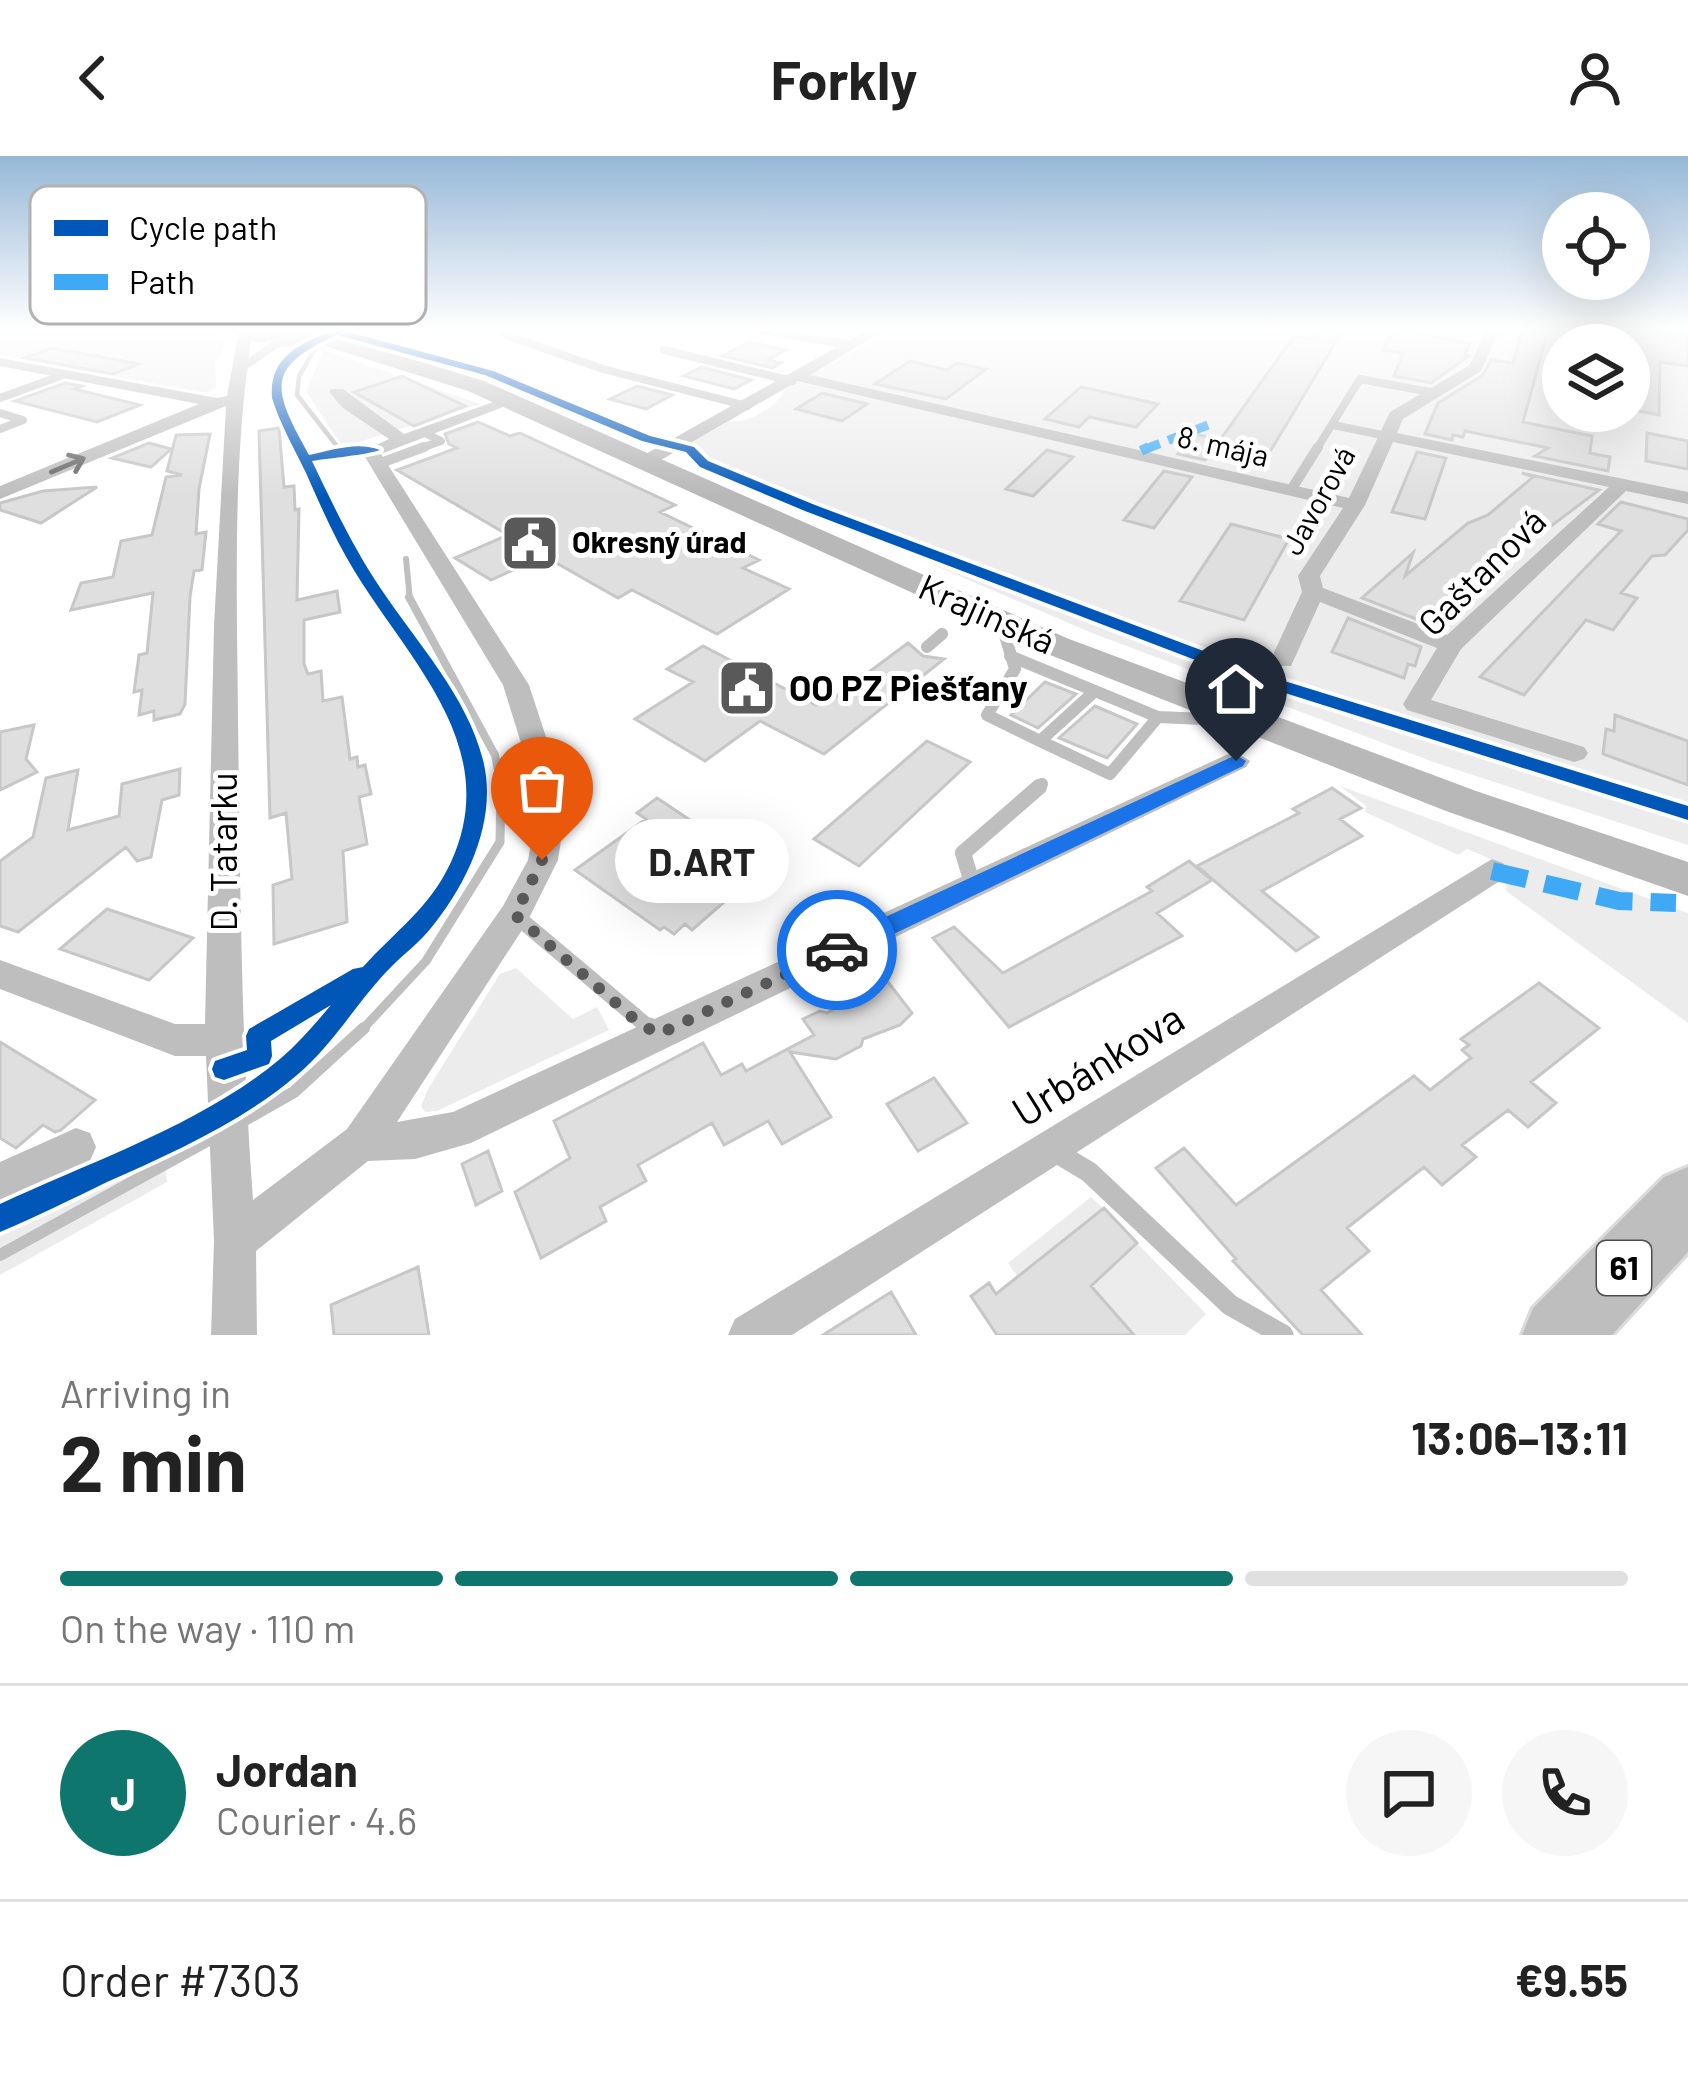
<!DOCTYPE html>
<html lang="en">
<head>
<meta charset="utf-8">
<style>
	body { margin:0; font-family:Barlow,sans-serif; background:#f6f6f6; color:#222; height:100vh; display:flex; flex-direction:column; font-size:45px; white-space:nowrap }
	* { box-sizing:border-box; margin:0 }
	p { font-size:39px; color:#767676 }
	.icon { flex:none; width:66px; height:66px; fill:none; stroke:currentColor; stroke-width:2; stroke-linecap:round; stroke-linejoin:round }
	.map { position:relative; height:1179px; overflow:hidden }
	.details { display:flex; flex-direction:column; background:#fff; flex:1 }
	.details>* { flex:none }
	.fabs { position:absolute; left:1542px; top:36px; display:grid; gap:24px }
	.fabs a { display:grid; place-items:center; width:108px; height:108px; border-radius:50%; background:#fff; box-shadow:0 12px 48px #0002; font-size:60px }
	.pin { position:absolute; display:grid; place-items:center; width:102px; height:102px; color:#fff; margin:-123px -51px; border-radius:50% 50% 50% 0; rotate:-45deg; box-shadow:0 0 12px #0007 }
	.pin .icon { rotate:45deg }
	.courier { position:absolute; display:grid; place-items:center; width:120px; height:120px; margin:-60px; border:9px solid #1a73e8; border-radius:50%; background:#fff; color:#222; box-shadow:0 3px 15px #0007 }
	.bubble { position:absolute; height:84px; border-radius:42px; background:#fff; box-shadow:0 12px 48px #0002; font-size:39px; font-weight:700; line-height:84px; text-align:center }
	.summary em { font-style:normal; font-weight:700 }
	.summary div { display:flex; flex-direction:column-reverse }
	.summary { display:flex; align-items:center; justify-content:space-between; height:204px; padding:0 60px }
	h1 { font-size:78px; font-weight:700; line-height:90px }
	.bar { display:grid; grid-template-columns:repeat(4,1fr); gap:18px 12px; align-content:center; height:144px; padding:0 60px }
	.bar i { height:15px; border-radius:9px; background:#e0e0e0 }
	.bar .selected { background:#0f766e }
	.bar p { grid-column:span 4 }
	.line { display:flex; align-items:center; gap:30px; padding:0 60px; border-top:3px solid #e0e0e0 }
	.line div { flex:1 }
	.round { display:grid; place-items:center; flex:none; width:126px; height:126px; border-radius:63px; background:#f6f6f6 }
	header { display:flex; justify-content:space-between; align-items:center; height:156px; padding:0 60px; background:#fff; font-size:54px; font-weight:700 }
	.map>svg:first-child { display:block }
	.green { fill:#ececec; fill-rule:evenodd }
	.lines { fill:none; stroke-linecap:round; stroke-linejoin:round }
	.stream-far4 { stroke:#bfbfbf; stroke-width:4.5 }
	.stream-far3 { stroke:#bfbfbf; stroke-width:6 }
	.stream-far2 { stroke:#bfbfbf; stroke-width:8 }
	.stream-far1 { stroke:#bfbfbf; stroke-width:9 }
	.stream { stroke:#bfbfbf; stroke-width:12 }
	.building { fill:#dfdfdf; stroke:#c7c7c7; stroke-width:3 }
	.primary-casing { stroke:#dbdbdb; stroke-width:6 }
	.lane-far4 { stroke:#bebebe; stroke-width:8 }
	.lane-far3 { stroke:#bebebe; stroke-width:10 }
	.lane-far2 { stroke:#bebebe; stroke-width:12 }
	.lane-far1 { stroke:#bebebe; stroke-width:16 }
	.lane { stroke:#bebebe; stroke-width:21 }
	.street { fill:#bebebe; fill-rule:evenodd }
	.secondary { fill:#b8b8b8; fill-rule:evenodd }
	.primary { fill:#bebebe; fill-rule:evenodd }
	.quiet-far2 { stroke:#3fa9f5; stroke-width:9; stroke-dasharray:18 9; stroke-linecap:butt }
	.quiet-far1 { stroke:#3fa9f5; stroke-width:10; stroke-dasharray:22 10; stroke-linecap:butt }
	.quiet { stroke:#3fa9f5; stroke-width:18; stroke-dasharray:36 18; stroke-linecap:butt }
	.cycleway-casing { stroke:#fff; stroke-width:8 }
	.cycleway { fill:#0057b8; fill-rule:evenodd }
	.oneway { stroke:#686868 }
	.route { fill:#1a73e8 }
	.done { stroke:#595959; stroke-width:12; stroke-dasharray:0 21.6 }
	.labels { text-anchor:middle; stroke-width:10; stroke-linejoin:round; paint-order:stroke }
	.far-street-label { font-size:30px; fill:#000; stroke:#fff }
	.far-poi-label { font-size:30px; font-weight:bold; fill:#000; stroke:#fff; text-anchor:start }
	.shield { fill:#fff; stroke:#4c4c4c; stroke-width:3 }
	.shield-label { font-size:33px; font-weight:bold; fill:#000 }
	.street-label { font-size:36px; fill:#000; stroke:#fff }
	.poi-label { font-size:36px; font-weight:bold; fill:#000; stroke:#fff; text-anchor:start }
	.near-street-label { font-size:42px; fill:#000; stroke:#fff }
	.key { fill:#fff; stroke:#b2b2b2; stroke-width:3 }
	.key-label { font-size:33px; fill:#000 }
</style>
</head>
<body>
<header><svg class="icon" aria-label="back" viewBox="0 0 24 24"><path d="M15 5l-7 7 7 7"/></svg>Forkly<svg class="icon" aria-label="person" viewBox="0 0 24 24"><circle cx="12" cy="8" r="4"/><path d="M4 21q1-7 8-7t8 7"/></svg></header>
<div class="map">
<svg width="1688" height="1179" viewBox="0 0 1688 1179">
	<rect width="100%" height="100%" fill="#fff"/>
	<path class="green" d="M10,174H215L226,188L215,207L216,232L207,237L0,199V178Z
		M892,174H1688V689L1436,607L1087,475L700,308V290L691,287L729,265C747,269 779,250 786,232ZM1563,189H1629V255H1563Z
		M323,194L480,248L343,291L306,236Z
		M1340,630L1688,757V867L1506,735L1507,723L1519,715L1467,693L1458,699L1365,656L1366,650Z
		M516,812L573,863L597,851L609,874L437,955L425,956L421,950L428,933L500,818Z
		M163,994L167,1026L0,1119V1076Z
		M1091,1041L1103,1052L1017,1120L1008,1107Z
		M1137,1087L1206,1158L1185,1179H1134L1091,1130Z"/>
	<g class="lines">
		<path class="stream-far4" d="M315,193L299,220L297,239L340,294"/>
		<path class="stream-far3" d="M338,291L342,296
			M406,403L410,444"/>
		<path class="stream-far2" d="M409,441L495,599L502,634"/>
		<path class="stream-far1" d="M361,875L426,805L500,686L501,631"/>
		<path class="stream" d="M243,965L294,936L364,872
			M0,1099L214,981"/>
	</g>
	<path class="building" d="M1315,174H1343L1265,304L1213,293L1205,304L1178,298L1195,278L1220,284L1294,180L1314,183Z
		M1394,174H1423L1421,178L1470,187L1465,199L1469,200L1431,227L1394,220L1403,197L1383,194Z
		M1523,174H1548L1523,266L1592,280L1590,297L1610,301L1608,315L1535,300L1548,292L1465,275L1463,281L1453,279L1452,284L1425,278L1438,247L1483,219L1491,204L1513,207Z
		M1629,174H1688V210L1660,206L1659,259L1629,253Z
		M749,186L786,194L768,204L781,207L773,212L723,200Z
		M52,192L139,208L113,218L25,202Z
		M910,205L947,214L956,207L986,213L946,243L875,228Z
		M701,211L751,224L734,233L684,220Z
		M402,220L465,250L414,270L354,236Z
		M65,227L82,230L74,233L140,249L97,266L15,245Z
		M637,230L672,239L646,253L610,243Z
		M1081,231L1113,238L1158,248L1136,271L1089,261L1079,271L1045,263Z
		M822,237L867,248L842,265L796,253Z
		M478,266L510,280L520,277L675,349L660,356L759,404L743,412L789,433L717,478L632,434L618,442L544,400L491,424L455,402L508,379L397,314L457,292L449,288L445,278Z
		M279,272L284,331L294,330L295,354L299,353L297,444L337,435L340,456L304,464V508L308,518L321,515L323,545L342,541L350,603L357,601L358,611L365,609L371,638L359,641L367,688L343,695L347,766L274,788L273,729L292,723L286,657L270,662L259,275Z
		M1647,277L1688,285V313L1646,305Z
		M210,278L199,333L196,378L206,376L202,414L194,415L190,441L185,548L180,558L154,564V555L139,559L142,534L134,536L139,499L147,497L153,437L71,454L81,427L113,421L121,385L152,379L166,321L182,319L167,315L176,279Z
		M149,287L171,293L151,311L112,302Z
		M1047,294L1073,301L1033,340L1006,333Z
		M1417,296L1446,302L1425,363L1392,356Z
		M1164,315L1192,321L1154,372L1124,364Z
		M1522,317L1599,334L1547,373L1532,368L1424,466L1362,442L1413,397L1405,420L1468,367L1488,359L1533,321Z
		M97,331L41,367L0,354V347L43,335Z
		M1621,346L1688,363V374L1665,399L1652,400L1621,437L1637,442L1613,474L1586,464L1524,539L1480,521L1621,375L1598,368Z
		M1231,368L1289,383L1244,464L1180,445Z
		M1348,462L1421,491L1415,510L1408,508L1404,522L1332,496Z
		M908,487L923,500L944,503L824,598L760,565L705,605L635,563L693,526L667,513L703,490L816,549L825,543L830,545Z
		M1045,526L1076,538L1038,572L1011,559Z
		M1095,550L1137,568L1107,602L1059,582Z
		M1615,559L1688,585V629L1603,598L1606,573L1614,575Z
		M34,569L26,603L37,616L0,634V576Z
		M927,585L970,606L859,710L814,683Z
		M180,613L179,639L162,644L151,701L137,705L126,691L18,776L0,770V705L33,681L46,622L78,614L68,674L119,660L122,628Z
		M1332,632L1361,652L1340,663L1362,680L1262,735L1318,781L1296,795L1197,710L1299,657L1293,653Z
		M657,642L714,680L685,702L727,733L717,742L723,747L692,774L685,768L674,778L664,771L660,774L575,714L646,663L637,657Z
		M1189,705L1212,724L1157,757L1182,780L1009,871L933,782L954,771L1003,817L1152,735L1147,731Z
		M107,753L193,782L149,824L60,793Z
		M881,825L888,826L912,857L900,869L863,883L861,890L836,903L790,896L831,961L782,988L768,965L724,989L712,967L638,1009L646,1025L600,1051L606,1065L541,1102L515,1036L570,1002L554,965L703,887L721,919L742,908L746,915L814,879L803,863L820,855L827,857Z
		M1539,827L1599,872L1531,926L1556,947L1528,971L1508,954L1462,989L1476,1001L1442,1029L1424,1011L1347,1072L1369,1095L1321,1134L1362,1179H1303L1233,1105L1236,1103L1156,1012L1184,992L1236,1049L1414,920L1430,934L1471,902L1462,894L1469,889L1461,883Z
		M0,886L95,944L61,974L55,976L43,969L16,992L0,982Z
		M934,922L967,967L918,995L887,948Z
		M488,995L502,1035L476,1049L462,1008Z
		M1104,1052L1137,1087L1091,1130L1134,1179H997L971,1140L989,1127L996,1138Z
		M418,1111L429,1179H334L331,1149Z
		M891,1136L916,1179H823Z"/>
	<g class="lines">
		<defs>
			<path id="primary" d="M1688,1011V1096L1612,1179H1522L1533,1152L1664,1021Z"/>
		</defs>
		<use href="#primary" class="primary-casing"/>
		<path class="lane-far4" d="M503,178L603,213L747,250
			M664,194L792,225
			M240,213L276,188L317,181
			M0,242L66,218
			M0,257L23,264L0,273
			M1333,269L1387,280
			M416,294L441,285L423,276
			M1316,294L1360,223L1430,236"/>
		<path class="lane-far3" d="M378,308L424,291
			M1291,334L1318,291"/>
		<path class="lane-far2" d="M1001,466L1015,513L987,559L1040,585L1095,535L1158,561L1226,564
			M927,491L942,478
			M1010,500L1095,535
			M1040,585L1110,618L1158,561
			M1035,634L1042,628"/>
		<path class="lane-far1" d="M973,730L963,697L1039,631
			M515,759L653,875"/>
		<path class="lane" d="M649,872L653,875
			M1054,995L1089,1016L1230,1149L1283,1179"/>
		<path class="street" d="M739,174H780L850,184L867,174H885L810,219L1349,342L1390,256L1470,209L1486,174H1500L1481,215L1403,263L1397,277L1688,336V348L1626,335L1461,493L1431,544L1584,591L1588,597L1584,603L1574,606L1407,554L1403,548L1437,492L1320,446L1291,510H1273L1270,505L1302,436L1298,420L1343,352L798,225L654,308H642V300L837,191ZM1393,286L1609,331L1447,479L1323,432L1320,420L1365,349Z
			M245,176L252,180C232,305 237,435 238,562C240,723 241,883 253,1044L347,973L503,750L528,704L539,645L503,529L362,296L389,283L343,252L329,236L331,233H343L404,278L507,241L521,244L381,298L529,529L567,645L558,704L526,768L397,966L453,956L1226,599L1236,596L1250,605L1246,611L471,987L415,1003L368,1005L256,1095L257,1179H211L214,1085L206,900H175L0,833V804L175,868H205L214,470L226,250L0,343V330L199,248L0,210V202L217,242L227,240L238,180Z
			M1492,703L1503,707L1507,715L1503,723L792,1179H728L735,1163Z
			M76,972L90,977L96,991L90,1005L0,1047V1006Z"/>
		<path class="secondary" d="M227,174H317L484,225L1069,483L1476,635L1688,706V740L1446,655L1045,497L468,235L293,180L258,187Z"/>
		<use href="#primary" class="primary"/>
		<path class="quiet-far2" d="M1143,294L1208,269"/>
		<path class="quiet-far1" d="M1141,295L1149,291"/>
		<path class="quiet" d="M1492,715L1619,745L1676,747"/>
		<defs>
			<path id="cycleway" d="M326,174H342L493,215L650,280L694,291L708,305L815,349L1278,523L1688,650V664L1266,531L805,355L700,311L686,296L642,285L485,219L337,179C262,212 274,235 309,299C332,294 358,285 380,294C366,299 330,302 312,305C333,349 354,393 381,433C417,487 467,540 483,604C498,663 468,727 431,772C420,786 405,797 392,810C358,844 334,888 297,919C242,966 172,997 107,1026C72,1043 36,1061 0,1076V1048C92,1005 202,968 280,903C299,887 315,868 331,849L271,885L272,900L269,908L224,924L215,921L212,913L215,905L247,894L246,880L249,873L353,813L363,811C395,775 430,752 451,706C503,592 411,507 355,416C336,385 321,351 306,317C294,292 280,268 272,242C269,203 296,190 328,176Z"/>
		</defs>
		<use href="#cycleway" class="cycleway-casing"/>
		<use href="#cycleway" class="cycleway"/>
	</g>
	<defs><path id="oneway-shaft" d="M-6 0H5M1.5-3L5.5 0L1.5 3" fill="none" stroke-width="1.6" stroke-linecap="round" stroke-linejoin="round" transform="scale(3)"/></defs>
	<use class="oneway" href="#oneway-shaft" transform="translate(68 309) rotate(-23)"/>
	<linearGradient id="sky" x2="0" y2="1"><stop stop-color="#97b8d8"/><stop offset="0.51" stop-color="#fff"/><stop offset="1" stop-color="#fff" stop-opacity="0"/></linearGradient>
	<rect width="1688" height="340" fill="url(#sky)"/>
	<path class="route" d="M1236,599L1246,605L1243,610L846,801H829L825,794L829,787Z"/>
	<g class="lines">
		<path class="done" d="M542,704L515,759L640,868L659,878L837,794"/>
	</g>
	<defs>
		<symbol id="civic-square" viewBox="-11 -11 22 22"><rect x="-9" y="-9" width="18" height="18" rx="4" fill="#595959" stroke="#fff"/><path d="M-.6-6.5H3V-4.5H.6V-3L4-1V1h2V6H-6V1h2V-1L-.6-3ZM-1.2 2.5V6h2.4V2.5Z" fill="#fff"/></symbol>
	</defs>
	<g fill-rule="evenodd">
		<use href="#civic-square" x="497" y="354" width="66" height="66"/>
		<use href="#civic-square" x="714" y="499" width="66" height="66"/>
	</g>
	<g class="labels">
		<g class="far-street-label">
			<text transform="translate(1223 291) rotate(13)" y="10">8. mája</text>
			<text transform="translate(1319 345) rotate(-61)" y="10">Javorová</text>
		</g>
		<g class="far-poi-label">
			<text x="572" y="397">Okresný úrad</text>
		</g>
		<rect class="shield" x="1597" y="1085" width="54" height="54" rx="9"/>
		<g class="shield-label">
			<text x="1624" y="1124">61</text>
		</g>
		<g class="street-label">
			<text transform="translate(1482 416) rotate(-45)" y="13">Gaštanová</text>
			<text transform="translate(987 458) rotate(24)" y="13">Krajinská</text>
			<text transform="translate(224 696) rotate(-90)" y="13">D. Tatarku</text>
		</g>
		<g class="poi-label">
			<text x="789" y="545">OO PZ Piešťany</text>
		</g>
		<g class="near-street-label">
			<text transform="translate(1098 909) rotate(-32)" y="15">Urbánkova</text>
		</g>
	</g>
	<rect x="30" y="30" width="396" height="138" rx="18" class="key"/>
	<rect x="54" y="64" width="54" height="16" fill="#0057b8"/>
	<rect x="54" y="118" width="54" height="16" fill="#3fa9f5"/>
	<g class="key-label">
		<text x="129" y="84">Cycle path</text>
		<text x="129" y="138">Path</text>
	</g>
</svg>
<div class="fabs">
<a><svg class="icon" aria-label="locate" viewBox="0 0 24 24"><circle cx="12" cy="12" r="6"/><path d="M12 2v4M12 18v4M2 12h4M18 12h4"/></svg></a>
<a><svg class="icon" aria-label="layers" viewBox="0 0 24 24"><path d="M12 4l9 5-9 5-9-5zM3 14l9 5 9-5"/></svg></a>
</div>
<div class="pin" style="left:542px;top:704px;background:#ea580c"><svg class="icon" aria-label="bag" viewBox="0 0 24 24"><path d="M5 8h14l-1 12H6zM9 8a3 3 0 0 1 6 0"/></svg></div>
<div class="pin" style="left:1236px;top:605px;background:#1f2937"><svg class="icon" aria-label="home" viewBox="0 0 24 24"><path d="M3 11l9-7 9 7M6 9v11h12V9"/></svg></div>
<div class="courier" style="left:837px;top:794px"><svg class="icon" aria-label="car" viewBox="0 0 24 24"><path d="M5 17H2v-5l4-1 3-4h7l3 4 3 1v5h-3M9 17h6M6 11h13"/><circle cx="7" cy="17" r="2"/><circle cx="17" cy="17" r="2"/></svg></div>
<div class="bubble" style="left:615px;top:663px;width:174px">D.ART</div>
</div>
<section class="details">
<div class="summary"><div><h1>2 min</h1><p>Arriving in</p></div><em>13:06–13:11</em></div>
<div class="bar"><i class="selected"></i><i class="selected"></i><i class="selected"></i><i></i><p>On the way · 110 m</p></div>
<div class="line" style="height:216px"><b class="round" style="background:#0f766e;color:#fff">J</b><div><b>Jordan</b><p>Courier · 4.6</p></div><a class="round"><svg class="icon" aria-label="chat" viewBox="0 0 24 24"><path d="M4 5h16v11H9l-5 4z"/></svg></a><a class="round"><svg class="icon" aria-label="phone" viewBox="0 0 24 24"><path d="M5 4h4l2 5-3 2q2 4 5 5l2-3 5 2v4C11 20 4 13 5 4z"/></svg></a></div>
<div class="line" style="height:156px"><div>Order #7303</div><b>€9.55</b></div>
</section>
</body>
</html>
